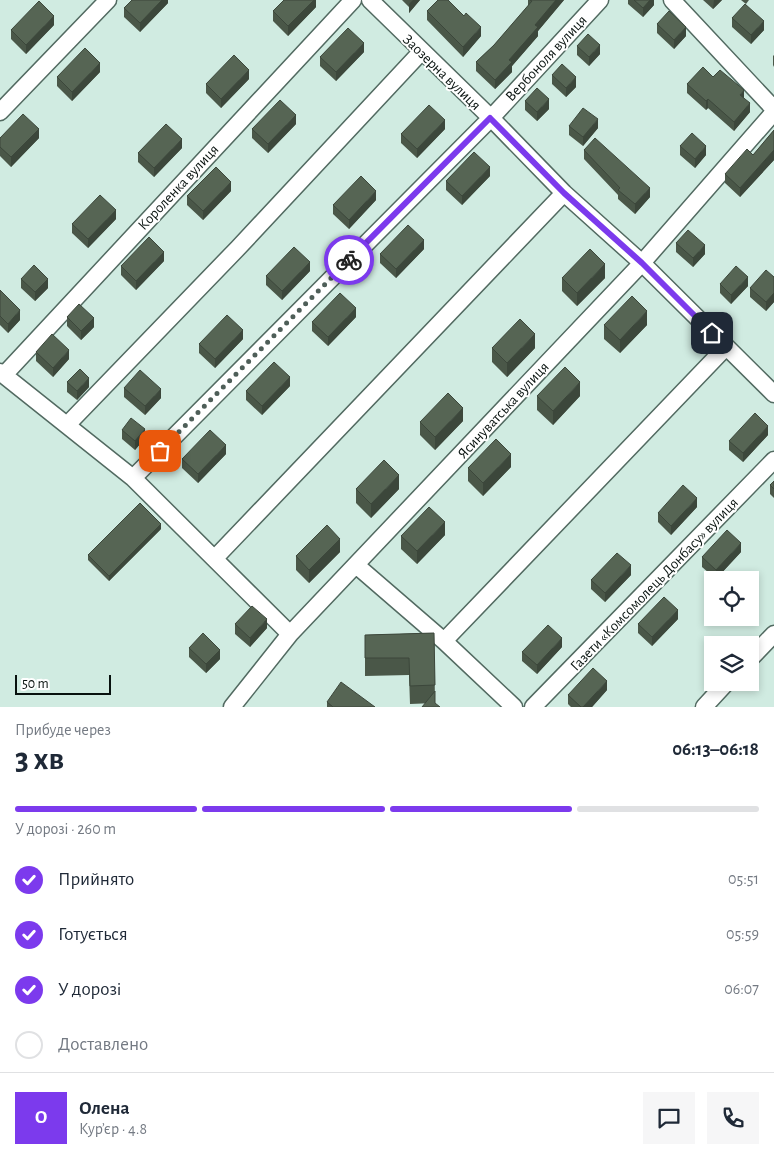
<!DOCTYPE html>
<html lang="uk">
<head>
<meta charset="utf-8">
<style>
	body { margin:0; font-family:"Alegreya Sans",sans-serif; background:#f6f6f7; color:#1f2937; height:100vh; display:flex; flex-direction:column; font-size:19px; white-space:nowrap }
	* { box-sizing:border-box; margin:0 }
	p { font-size:16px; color:#747a83 }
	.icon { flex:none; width:28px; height:28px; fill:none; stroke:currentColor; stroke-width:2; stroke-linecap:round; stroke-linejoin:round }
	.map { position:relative; height:707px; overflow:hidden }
	.drawer { display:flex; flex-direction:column; background:#fff; flex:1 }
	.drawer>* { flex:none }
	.fabs { position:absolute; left:704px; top:571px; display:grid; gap:10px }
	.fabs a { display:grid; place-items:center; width:55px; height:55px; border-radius:0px; background:#fff; box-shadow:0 2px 8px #0003; font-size:25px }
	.scale { position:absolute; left:15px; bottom:12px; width:96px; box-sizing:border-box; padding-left:5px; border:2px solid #08120f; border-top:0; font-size:14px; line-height:18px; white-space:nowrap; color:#08120f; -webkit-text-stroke:4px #fff; paint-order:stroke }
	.pin { position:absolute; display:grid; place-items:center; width:42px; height:42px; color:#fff; margin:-21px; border-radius:10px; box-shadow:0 2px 8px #0006 }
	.courier { position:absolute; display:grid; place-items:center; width:50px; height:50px; margin:-25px; border:4px solid #7c3aed; border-radius:50%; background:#fff; color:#222; box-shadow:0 1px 6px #0007 }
	.summary em { font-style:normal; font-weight:700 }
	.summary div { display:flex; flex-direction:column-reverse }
	.summary { display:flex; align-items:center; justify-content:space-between; height:85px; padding:0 15px }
	h1 { font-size:32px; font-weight:700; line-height:38px }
	.bar { display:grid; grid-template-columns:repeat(4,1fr); gap:8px 5px; align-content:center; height:60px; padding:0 15px }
	.bar i { height:6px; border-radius:4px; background:#e0e1e3 }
	.bar .selected { background:#7c3aed }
	.bar p { grid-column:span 4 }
	.line { display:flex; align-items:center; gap:12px; padding:0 15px; border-top:1px solid #e0e1e3 }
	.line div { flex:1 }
	.round { display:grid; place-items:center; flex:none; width:52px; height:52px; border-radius:0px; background:#f6f6f7 }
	ol { padding:0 15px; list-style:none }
	li { display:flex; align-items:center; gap:15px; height:55px }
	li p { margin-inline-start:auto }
	li .icon { padding:5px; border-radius:50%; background:#7c3aed; color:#fff; stroke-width:4 }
	li:last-child { color:#747a83 }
	li i { width:28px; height:28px; border:2px solid #e0e1e3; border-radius:50% }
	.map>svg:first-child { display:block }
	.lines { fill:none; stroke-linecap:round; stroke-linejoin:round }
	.minor-casing { stroke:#526a61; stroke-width:19 }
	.minor { stroke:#fff; stroke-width:16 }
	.wall { fill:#4a5748 }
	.shaded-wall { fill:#3c473b }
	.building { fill:#566554; stroke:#3c473b }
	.done { stroke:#4e5e58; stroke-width:5; stroke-dasharray:0 9 }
	.route { stroke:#7c3aed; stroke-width:6 }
	.labels { text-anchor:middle; stroke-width:4; stroke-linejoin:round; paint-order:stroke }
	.street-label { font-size:15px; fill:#08120f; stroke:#fff }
</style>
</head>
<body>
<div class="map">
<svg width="774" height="707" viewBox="0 0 774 707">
	<rect width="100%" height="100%" fill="#d0ebe1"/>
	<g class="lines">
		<defs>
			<path id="minor" d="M370,0L491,118L564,193L642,263L774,394
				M672,0L774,109
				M0,112L108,0
				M0,372L133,478L290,634
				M4,375L353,0
				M67,425L238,248L421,52
				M133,478L491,118L600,0
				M215,558L564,193
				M356,565L444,641L514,707
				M444,641L726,347
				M750,659L774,634
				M232,707L290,634L642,263L774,112
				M533,707L774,460
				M704,707L727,682"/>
		</defs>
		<use href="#minor" class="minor-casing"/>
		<use href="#minor" class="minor"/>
	</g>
	<path class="wall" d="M168,0V3L140,32L124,17V8Z
		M316,0V7L288,36L273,21V11Z
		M402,0H420L409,13V7Z
		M528,0H564L538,31V36L512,66V72L495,89L476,71V62L494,45L528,6Z
		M628,0H654V5L643,17L628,4Z
		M703,0H722L713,9Z
		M741,0H749L746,4Z
		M427,11L481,36L463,57L427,20Z
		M732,18L764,30L751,44L732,27Z
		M657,24L686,36L674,49L657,33Z
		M54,25L26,54L11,39V30Z
		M577,46L600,54L589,66L577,55Z
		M364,52L336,81L320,66V57Z
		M774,55V67L773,65V56Z
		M100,72L72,101L57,86V77Z
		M552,75L576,87L566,97L552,84Z
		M713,77L744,98L750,112L734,131L708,108L706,110L687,93V84Z
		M249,79L221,108L206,93V84Z
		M525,101L549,109L537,121L525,110Z
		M296,124L268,153L252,138V129Z
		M569,126L598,128L583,146L569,135Z
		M445,129L417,158L401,143V134Z
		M774,130V160L740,197L725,183V174L753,155Z
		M0,138H39L11,167L0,156Z
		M680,146L706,155L695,168L680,155Z
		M182,148L154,177L138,162V153Z
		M584,150L650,197L635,214L618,199V195L584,159Z
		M490,176L462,205L446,190V181Z
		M231,191L203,220L187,205V196Z
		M376,200L349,229L333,214V205Z
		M116,219L88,248L72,233V224Z
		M676,243L705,254L693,267L676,252Z
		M424,249L396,278L380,263V254Z
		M164,261L136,290L121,275V266Z
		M310,271L282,300L266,285V276Z
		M774,277V302L766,311L750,297V288Z
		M562,278H605L577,306L562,291Z
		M21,279L48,288L35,301L21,288Z
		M720,284L748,286L731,304L720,293Z
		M0,290L20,320L8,333L0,325Z
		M67,317L94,327L81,340L67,326Z
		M356,317L328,346L312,331V322Z
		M604,325H647L620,353L604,339Z
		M243,339L215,368L199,353V344Z
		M492,348H535L507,377L492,362Z
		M36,352L69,359L53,377L36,361Z
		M67,382L89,387L77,400L67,392Z
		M290,386L262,415L246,400V391Z
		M124,388L161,398L145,415L124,397Z
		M537,396H580L553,425L537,410Z
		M463,421L435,450L420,435V422Z
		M122,430L145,438L135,450L122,439Z
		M768,435L743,462L729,450V441Z
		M226,454L198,483L182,468V459Z
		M511,467L483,496L468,481V468Z
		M774,481V498L770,494V485Z
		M356,489H399L371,518L356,503Z
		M697,507L671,535L658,522V513Z
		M161,529L109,581L88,560V555Z
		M445,535L417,564L401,549V536Z
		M340,552L309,583L296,570V556Z
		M741,552L716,579L702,567V557Z
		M631,575L605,602L591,589V580Z
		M678,619L652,646L638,633V624Z
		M235,624L267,628L250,647L235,634Z
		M434,633L435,703L410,704L409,675L365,676V635Z
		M562,647L537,674L522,661V652Z
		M189,648L220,659L206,673L189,657Z
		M607,690L592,707H571L568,704V695Z
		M327,702L375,707H327Z"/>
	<path class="shaded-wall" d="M162,0H168V3L140,32V23Z
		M314,0H316V7L288,36V26Z
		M413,0H420L409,13V4Z
		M556,0H564L538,31V36L512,66V72L495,89V80L535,25Z
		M650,0H654V5L643,17V8Z
		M714,0H722L713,9Z
		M54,16V25L26,54V45Z
		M764,21V30L751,44V35Z
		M481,27V36L463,57V47Z
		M686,27V36L674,49V40Z
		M364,43V52L336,81V72Z
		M600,45V54L589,66V57Z
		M100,63V72L72,101V92Z
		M249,70V79L221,108V99Z
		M576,77V87L566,97V88Z
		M744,90V100L740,95Z
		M549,99V109L537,121V112Z
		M708,99V108L706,110V101Z
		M750,103V112L734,131V122Z
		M296,115V124L268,153V144Z
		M598,119V128L583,146V137Z
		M445,120V129L417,158V149Z
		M39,129V138L11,167V157Z
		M182,139V148L154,177V168Z
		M706,146V155L695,168V159Z
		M774,150V160L740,197V188Z
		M490,167V176L462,205V196Z
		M231,182V191L203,220V211Z
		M650,188V197L635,214V204Z
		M376,191V200L349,229V220Z
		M116,210V219L88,248V239Z
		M424,240V249L396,278V269Z
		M705,245V254L693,267V258Z
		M164,252V261L136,290V281Z
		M310,262V271L282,300V291Z
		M605,264V278L577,306V293Z
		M748,277V286L731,304V295Z
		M48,279V288L35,301V292Z
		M774,292V302L766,311V302Z
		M356,308V317L328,346V337Z
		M20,310V320L8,333V324Z
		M647,311V325L620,353V340Z
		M94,318V327L81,340V331Z
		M243,330V339L215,368V359Z
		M535,334V348L507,377V363Z
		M69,350V359L53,377V368Z
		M290,377V386L262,415V406Z
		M89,378V387L77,400V391Z
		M580,382V396L553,425V411Z
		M161,389V398L145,415V406Z
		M463,408V421L435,450V437Z
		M768,426V435L743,462V453Z
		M145,429V438L135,450V441Z
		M226,445V454L198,483V474Z
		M511,454V467L483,496V483Z
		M399,475V489L371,518V504Z
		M697,498V507L671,535V526Z
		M445,522V535L417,564V551Z
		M161,524V529L109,581V576Z
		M340,539V552L309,583V570Z
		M741,543V552L716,579V570Z
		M631,565V575L605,602V593Z
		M678,610V619L652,646V637Z
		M267,619V628L250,647V638Z
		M562,638V647L537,674V665Z
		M220,650V659L206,673V664Z
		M607,681V690L592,707H583Z"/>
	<path class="building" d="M132,0H162L140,23L124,8Z
		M284,0H314L288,26L273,11Z
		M438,0H448L464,16L466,13L481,27L463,47L427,11Z
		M530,0H556L535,25L538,27L509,60L512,62L495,80L476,62L494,45L532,1Z
		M634,0H650L643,8Z
		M39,1L54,16L26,45L11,30Z
		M745,4L764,21L751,35L732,18Z
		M669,11L686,27L674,40L657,24Z
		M348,28L364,43L336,72L320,57Z
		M588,34L600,45L589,57L577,46Z
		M85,48L100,63L72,92L57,77Z
		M234,55L249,70L221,99L206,84Z
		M562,64L576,77L566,88L552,75Z
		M703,67L713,77L720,70L744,90L740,95L750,103L734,122L708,99L706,101L687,84Z
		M537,88L549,99L537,112L525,101Z
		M280,100L296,115L268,144L252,129Z
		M429,105L445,120L417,149L401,134Z
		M583,108L598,119L583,137L569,126Z
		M23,114L39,129L11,157L0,147V138Z
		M166,124L182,139L154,168L138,153Z
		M774,130V150L740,188L725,174L747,149L753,155Z
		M692,133L706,146L695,159L680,146Z
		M595,138L650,188L635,204L618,190L620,188L584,150Z
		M474,152L490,167L462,196L446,181Z
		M216,167L231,182L203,211L187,196Z
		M361,176L376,191L349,220L333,205Z
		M100,195L116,210L88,239L72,224Z
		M408,225L424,240L396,269L380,254Z
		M688,230L705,245L693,258L676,243Z
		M149,237L164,252L136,281L121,266Z
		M294,247L310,262L282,291L266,276Z
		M590,249L605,264L577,293L562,278Z
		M34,265L48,279L35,292L21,279Z
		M736,266L748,277L731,295L720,284Z
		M766,270L774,277V293L766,302L750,288Z
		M0,290L20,310L8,324L0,316Z
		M340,293L356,308L328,337L312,322Z
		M632,296L647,311L620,340L604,325Z
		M79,304L94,318L81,331L67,317Z
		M227,315L243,330L215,359L199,344Z
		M520,319L535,334L507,363L492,348Z
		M52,334L69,350L53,368L36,352Z
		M274,362L290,377L262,406L246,391Z
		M565,367L580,382L553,411L537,396Z
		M80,369L89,378L77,391L67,382Z
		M140,370L161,389L145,406L124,388Z
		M448,393L463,408L435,437L420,422Z
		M755,413L768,426L743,453L729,441Z
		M131,418L145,429L135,441L122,430Z
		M210,430L226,445L198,474L182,459Z
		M496,439L511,454L483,483L468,468Z
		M384,460L399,475L371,504L356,489Z
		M774,481V489L770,485Z
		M683,485L697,498L671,526L658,513Z
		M140,503L161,524L109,576L88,555Z
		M429,507L445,522L417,551L401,536Z
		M327,525L340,539L309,570L296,556Z
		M727,530L741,543L716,570L702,557Z
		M617,553L631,565L605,593L591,580Z
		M664,597L678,610L652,637L638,624Z
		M252,606L267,619L250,638L235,624Z
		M548,625L562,638L537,665L522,652Z
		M203,633L220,650L206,664L189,648Z
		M434,633L435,685L410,686L409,658H365V635Z
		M593,668L607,681L583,707H581L568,695Z
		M341,682L375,707H333L327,702Z
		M435,691V703L440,707H422Z"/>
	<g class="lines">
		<path class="done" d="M160,451L349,260"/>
		<path class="route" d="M349,260L490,118L564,193L642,263L712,333"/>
	</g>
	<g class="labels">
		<g class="street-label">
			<text transform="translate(546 58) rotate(-47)" y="5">Вербоноля вулиця</text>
			<text transform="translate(442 72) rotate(44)" y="5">Заозерна вулиця</text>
			<text transform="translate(178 187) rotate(-47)" y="5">Короленка вулиця</text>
			<text transform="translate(503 410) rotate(-47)" y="5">Ясинуватська вулиця</text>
			<text transform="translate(654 584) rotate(-46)" y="5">Газети «Комсомолець Донбасу» вулиця</text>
		</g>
	</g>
</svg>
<div class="fabs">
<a><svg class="icon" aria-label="locate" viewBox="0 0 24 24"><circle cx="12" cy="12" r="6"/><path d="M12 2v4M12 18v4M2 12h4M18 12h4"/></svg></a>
<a><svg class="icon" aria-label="layers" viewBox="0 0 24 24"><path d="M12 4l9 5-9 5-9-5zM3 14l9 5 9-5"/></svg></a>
</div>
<div class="scale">50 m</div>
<div class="pin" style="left:160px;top:451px;background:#ea580c"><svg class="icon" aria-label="bag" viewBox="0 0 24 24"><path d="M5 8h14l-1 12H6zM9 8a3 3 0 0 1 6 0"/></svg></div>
<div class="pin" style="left:712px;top:333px;background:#1f2937"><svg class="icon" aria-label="home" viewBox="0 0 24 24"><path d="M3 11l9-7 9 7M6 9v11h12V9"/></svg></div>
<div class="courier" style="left:349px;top:260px"><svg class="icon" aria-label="bike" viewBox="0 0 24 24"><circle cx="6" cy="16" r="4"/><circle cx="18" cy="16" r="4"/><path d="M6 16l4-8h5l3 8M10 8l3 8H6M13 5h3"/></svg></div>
</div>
<section class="drawer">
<div class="summary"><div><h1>3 хв</h1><p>Прибуде через</p></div><em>06:13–06:18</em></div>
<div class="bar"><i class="selected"></i><i class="selected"></i><i class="selected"></i><i></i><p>У дорозі · 260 m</p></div>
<ol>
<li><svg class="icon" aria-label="check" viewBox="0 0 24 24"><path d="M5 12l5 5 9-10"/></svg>Прийнято<p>05:51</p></li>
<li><svg class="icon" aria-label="check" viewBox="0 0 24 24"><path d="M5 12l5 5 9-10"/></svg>Готується<p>05:59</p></li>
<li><svg class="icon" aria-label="check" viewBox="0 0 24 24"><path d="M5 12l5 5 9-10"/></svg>У дорозі<p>06:07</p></li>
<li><i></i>Доставлено</li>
</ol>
<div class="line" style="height:90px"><b class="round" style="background:#7c3aed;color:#fff">О</b><div><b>Олена</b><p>Кур’єр · 4.8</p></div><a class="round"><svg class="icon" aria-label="chat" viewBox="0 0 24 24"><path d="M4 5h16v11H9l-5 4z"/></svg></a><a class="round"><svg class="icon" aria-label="phone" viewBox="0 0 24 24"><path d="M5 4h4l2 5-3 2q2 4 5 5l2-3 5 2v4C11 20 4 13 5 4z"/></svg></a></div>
</section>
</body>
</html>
